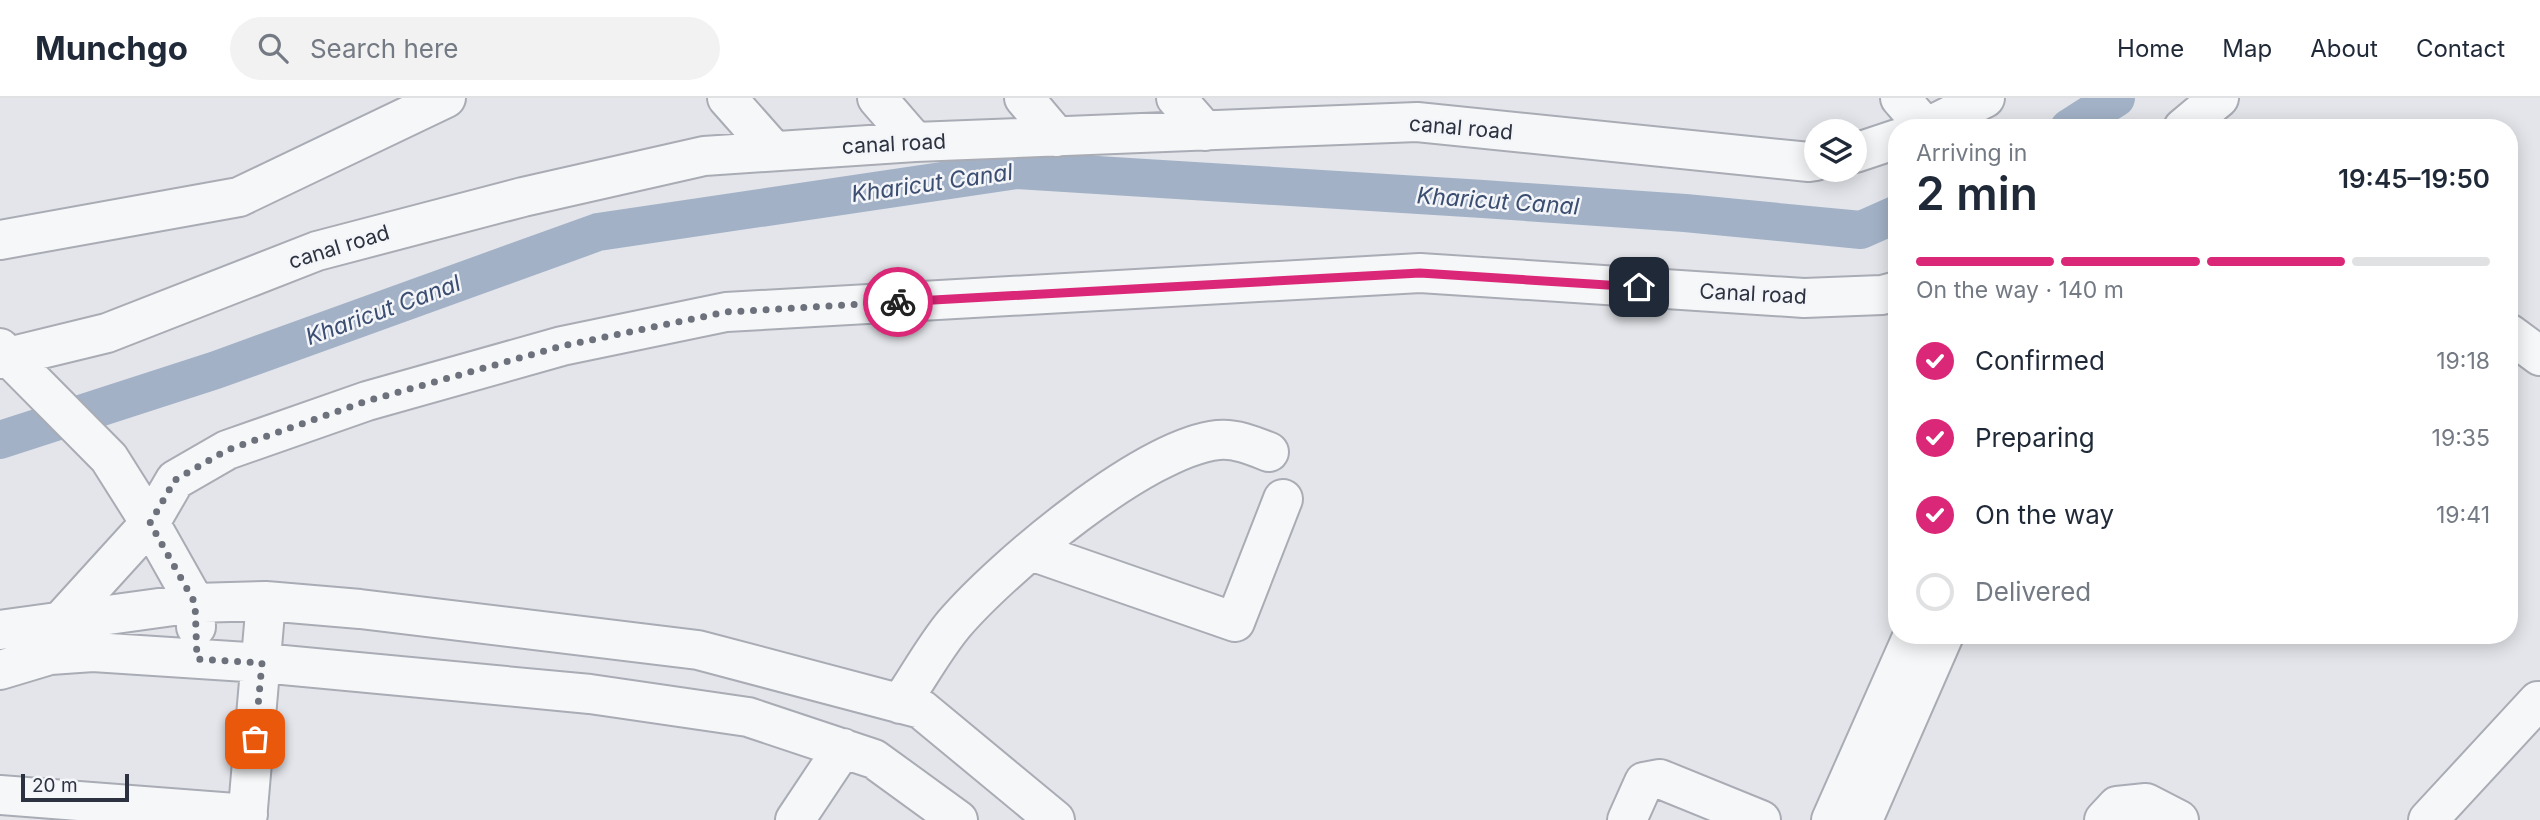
<!DOCTYPE html>
<html lang="en">
<head>
<meta charset="utf-8">
<style>
	body { margin:0; font-family:Inter,sans-serif; background:#f2f2f3; color:#1f2937; height:100vh; display:flex; flex-direction:column; font-size:26px; white-space:nowrap }
	* { box-sizing:border-box; margin:0 }
	p { font-size:23px; color:#747a83 }
	.icon { flex:none; width:38px; height:38px; fill:none; stroke:currentColor; stroke-width:2; stroke-linecap:round; stroke-linejoin:round }
	.map { position:relative; flex:1; overflow:hidden }
	.details { position:absolute; left:1888px; top:21px; width:630px; height:525px; display:flex; flex-direction:column; background:#fff; border-radius:28px; box-shadow:0 4px 18px #0003 }
	.details>* { flex:none }
	.controls { position:absolute; left:1804px; top:21px; display:grid; gap:14px }
	.controls a { display:grid; place-items:center; width:63px; height:63px; border-radius:50%; background:#fff; box-shadow:0 4px 18px #0003; font-size:35px }
	.scale { position:absolute; left:21px; bottom:18px; width:108px; box-sizing:border-box; padding-left:7px; border:4px solid #2d3241; border-top:0; font-size:19px; line-height:24px; white-space:nowrap; color:#2d3241; -webkit-text-stroke:5px #f3f5f8; paint-order:stroke }
	.pin { position:absolute; display:grid; place-items:center; width:60px; height:60px; color:#fff; margin:-30px; border-radius:14px; box-shadow:0 4px 10px #0006 }
	.courier { position:absolute; display:grid; place-items:center; width:70px; height:70px; margin:-35px; border:5px solid #db2777; border-radius:50%; background:#fff; color:#222; box-shadow:0 2px 9px #0007 }
	.overview em { font-style:normal; font-weight:600 }
	.overview div { display:flex; flex-direction:column-reverse }
	.overview { display:flex; align-items:center; justify-content:space-between; height:119px; padding:0 28px }
	h1 { font-size:46px; font-weight:600; line-height:52px }
	.bar { display:grid; grid-template-columns:repeat(4,1fr); gap:10px 7px; align-content:center; height:84px; padding:0 28px }
	.bar i { height:9px; border-radius:5px; background:#e0e1e3 }
	.bar .current { background:#db2777 }
	.bar p { grid-column:span 4 }
	ol { padding:0 28px; list-style:none }
	li { display:flex; align-items:center; gap:21px; height:77px }
	li p { margin-inline-start:auto }
	li .icon { padding:7px; border-radius:50%; background:#db2777; color:#fff; stroke-width:4 }
	li:last-child { color:#747a83 }
	li i { width:38px; height:38px; border:4px solid #e0e1e3; border-radius:50% }
	header { display:flex; align-items:center; gap:42px; box-sizing:border-box; height:98px; padding:0 35px; background:#fff; border-bottom:2px solid #e0e1e3 }
	header strong { font-size:33px }
	nav { display:flex; gap:38px; margin-inline-start:auto; font-size:24px }
	.search { width:490px; height:63px; background:#f2f2f3; display:flex; align-items:center; gap:18px; box-sizing:border-box; padding:0 24px; border-radius:38px; color:#747a83; font-size:26px }
	.map>svg:first-child { display:block }
	.lines { fill:none; stroke-linecap:round; stroke-linejoin:round }
	.canal { stroke:#a2b1c6; stroke-width:38 }
	.minor-casing { stroke:#a9acb4; stroke-width:42 }
	.minor { stroke:#f6f7f9; stroke-width:38 }
	.done { stroke:#6d717c; stroke-width:7; stroke-dasharray:0 12.6 }
	.route { stroke:#db2777; stroke-width:9 }
	.labels { text-anchor:middle; stroke-width:5; stroke-linejoin:round; paint-order:stroke }
	.street-label { font-size:21px; fill:#2d3241; stroke:#f3f5f8 }
	.water-label { font-size:23px; font-style:italic; fill:#3b4e71; stroke:#f3f5f8 }
</style>
</head>
<body>
<header>
<strong>Munchgo</strong>
<div class="search"><svg class="icon" aria-label="search" viewBox="0 0 24 24"><circle cx="10" cy="10" r="6"/><path d="M15 15l6 6"/></svg>Search here</div>
<nav><a>Home</a><a>Map</a><a>About</a><a>Contact</a></nav>
</header>
<div class="map">
<svg width="2540" height="722" viewBox="0 0 2540 722">
	<rect width="100%" height="100%" fill="#e3e5ea"/>
	<g class="lines">
		<path class="canal" d="M2069,30L2116,0
			M0,342L216,272L598,134L1016,72L1483,101L1685,115L1861,132L1897,116"/>
		<defs>
			<path id="minor" d="M727,0L773,52
				M877,0L915,44
				M1024,0L1057,39
				M1176,0L1205,33
				M1900,0L1926,30
				M1926,30L1985,0
				M2183,30L2219,0
				M1855,55L1897,41
				M0,142L239,99L446,0
				M2510,236L2540,258
				M0,250L109,360L150,425L195,505L196,529
				M0,261L107,235L317,153L523,99L704,58L915,44L1417,24L1809,64L1816,63
				M1031,453L1235,524L1283,401
				M60,524L150,425L175,382L227,352L367,303L562,248L726,214L1420,175L1804,200L1882,197L1897,193
				M0,532L195,505L266,503L360,511L698,552L921,611L1055,722
				M0,572L50,557L93,554L262,565L590,596L748,619L874,661L958,722
				M900,606C918,580 934,550 954,526C1003,469 1144,350 1218,342C1235,340 1254,348 1269,354
				M0,697L248,716
				M247,722L266,503
				M795,722L843,650
				M1627,722L1644,684L1660,681L1761,722
				M1831,722L1913,537
				M1863,722L1944,537
				M2104,722L2117,708L2146,705L2179,722
				M2428,722L2538,603L2540,604"/>
		</defs>
		<use href="#minor" class="minor-casing"/>
		<use href="#minor" class="minor"/>
	</g>
	<g class="lines">
		<path class="done" d="M255,641L262,565L197,561L195,505L150,425L175,382L227,352L367,303L562,248L726,214L898,204"/>
		<path class="route" d="M898,204L1420,175L1639,189"/>
	</g>
	<g class="labels">
		<g class="street-label">
			<text transform="translate(1461 30) rotate(5)" y="7">canal road</text>
			<text transform="translate(894 46) rotate(-3)" y="7">canal road</text>
			<text transform="translate(339 149) rotate(-17)" y="7">canal road</text>
			<text transform="translate(1753 196) rotate(3)" y="7">Canal road</text>
		</g>
		<g class="water-label">
			<text transform="translate(932 85) rotate(-8)" y="8">Kharicut Canal</text>
			<text transform="translate(1498 103) rotate(4)" y="8">Kharicut Canal</text>
			<text transform="translate(383 212) rotate(-20)" y="8">Kharicut Canal</text>
		</g>
	</g>
</svg>
<div class="controls">
<a><svg class="icon" aria-label="layers" viewBox="0 0 24 24"><path d="M12 4l9 5-9 5-9-5zM3 14l9 5 9-5"/></svg></a>
</div>
<div class="scale">20 m</div>
<div class="pin" style="left:255px;top:641px;background:#ea580c"><svg class="icon" aria-label="bag" viewBox="0 0 24 24"><path d="M5 8h14l-1 12H6zM9 8a3 3 0 0 1 6 0"/></svg></div>
<div class="pin" style="left:1639px;top:189px;background:#1f2937"><svg class="icon" aria-label="home" viewBox="0 0 24 24"><path d="M3 11l9-7 9 7M6 9v11h12V9"/></svg></div>
<div class="courier" style="left:898px;top:204px"><svg class="icon" aria-label="bike" viewBox="0 0 24 24"><circle cx="6" cy="16" r="4"/><circle cx="18" cy="16" r="4"/><path d="M6 16l4-8h5l3 8M10 8l3 8H6M13 5h3"/></svg></div>
<section class="details">
<div class="overview"><div><h1>2 min</h1><p>Arriving in</p></div><em>19:45–19:50</em></div>
<div class="bar"><i class="current"></i><i class="current"></i><i class="current"></i><i></i><p>On the way · 140 m</p></div>
<ol>
<li><svg class="icon" aria-label="check" viewBox="0 0 24 24"><path d="M5 12l5 5 9-10"/></svg>Confirmed<p>19:18</p></li>
<li><svg class="icon" aria-label="check" viewBox="0 0 24 24"><path d="M5 12l5 5 9-10"/></svg>Preparing<p>19:35</p></li>
<li><svg class="icon" aria-label="check" viewBox="0 0 24 24"><path d="M5 12l5 5 9-10"/></svg>On the way<p>19:41</p></li>
<li><i></i>Delivered</li>
</ol>
</section>
</div>
</body>
</html>
